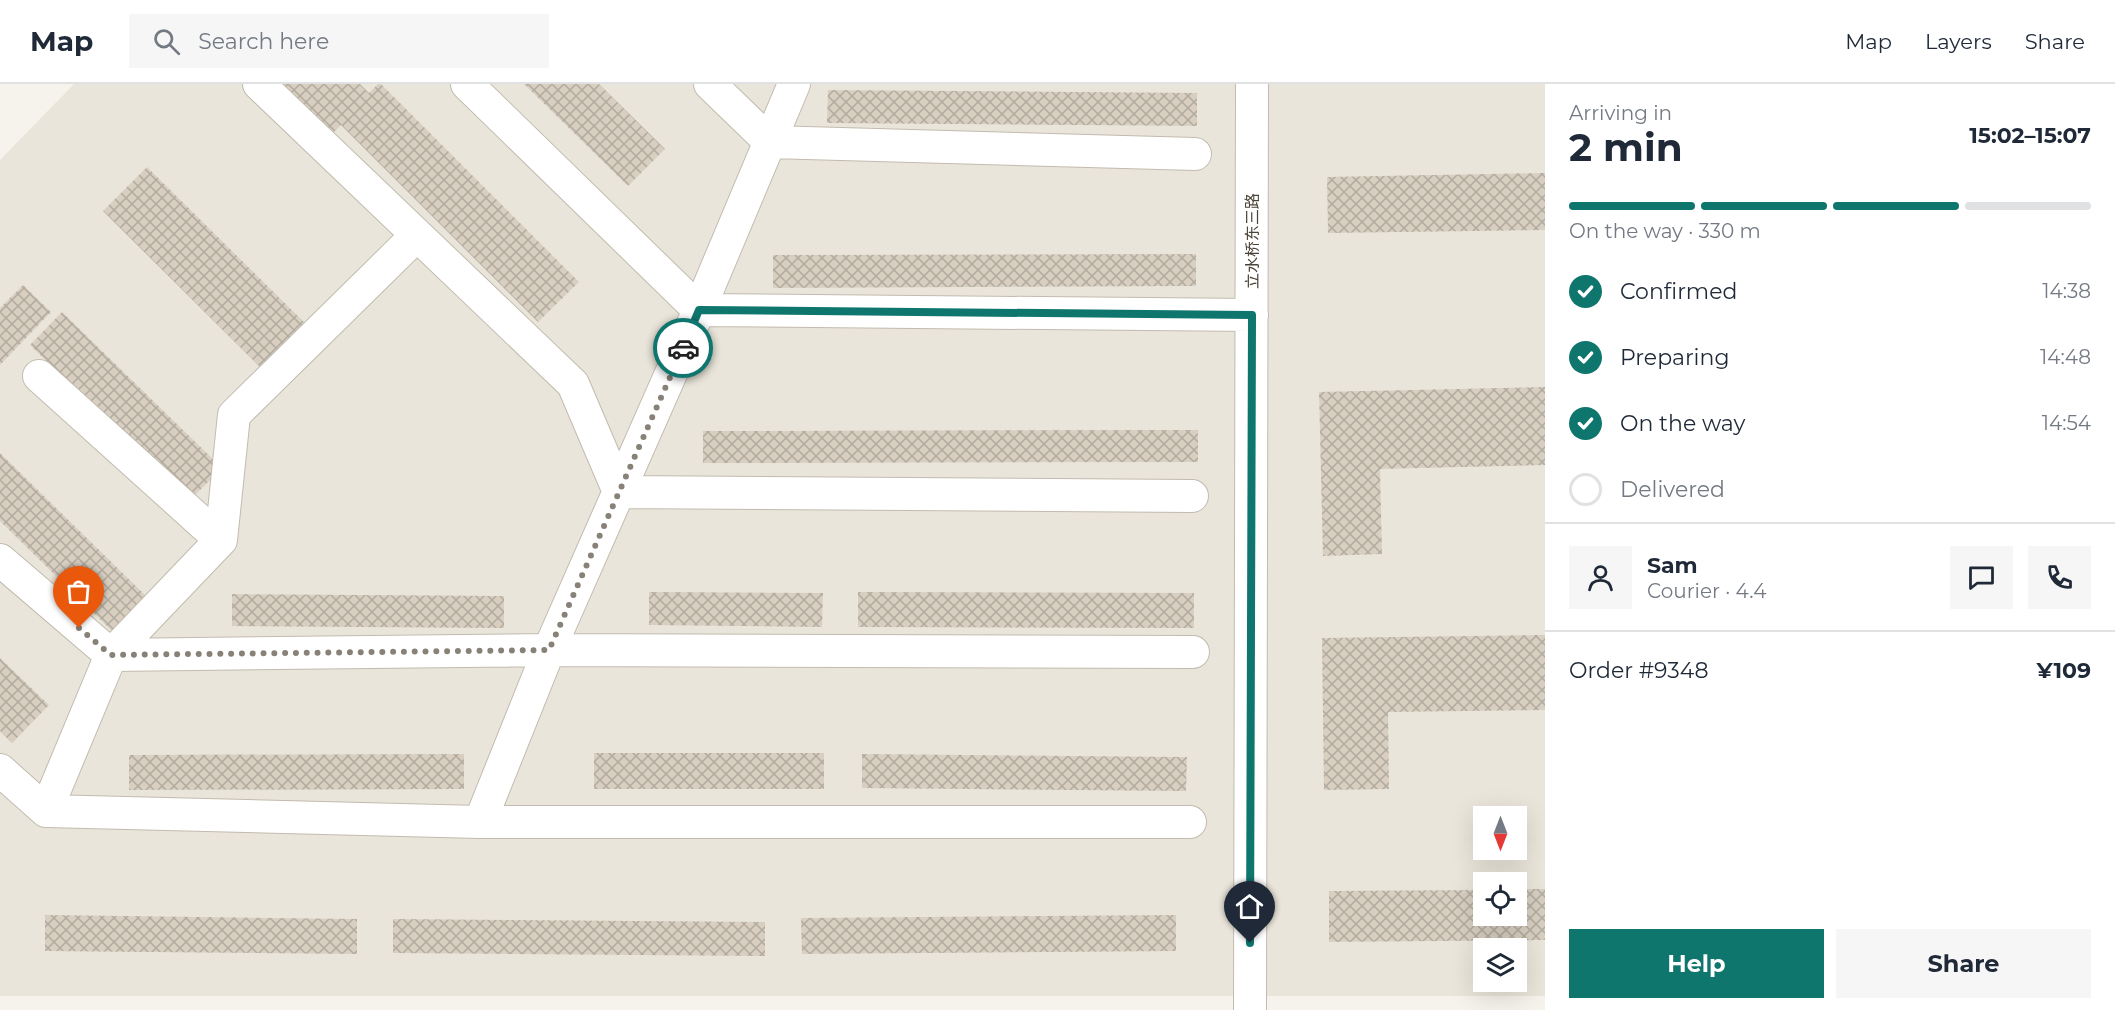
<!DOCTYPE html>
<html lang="en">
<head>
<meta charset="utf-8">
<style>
	body { margin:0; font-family:Montserrat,"Noto Sans SC",sans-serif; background:#f6f6f7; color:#1f2937; height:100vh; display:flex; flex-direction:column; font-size:22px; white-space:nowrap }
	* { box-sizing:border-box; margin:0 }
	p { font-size:20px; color:#747a83 }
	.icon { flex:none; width:33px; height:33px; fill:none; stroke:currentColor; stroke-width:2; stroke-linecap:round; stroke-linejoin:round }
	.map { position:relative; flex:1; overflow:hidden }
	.panel { display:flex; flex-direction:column; background:#fff; width:570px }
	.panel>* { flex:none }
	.needle { width:39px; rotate:180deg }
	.tools { position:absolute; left:1473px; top:722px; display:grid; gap:12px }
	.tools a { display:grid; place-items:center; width:54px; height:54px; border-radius:0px; background:#fff; box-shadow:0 6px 24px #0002; font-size:30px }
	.pin { position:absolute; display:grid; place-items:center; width:51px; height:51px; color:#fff; margin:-62px -26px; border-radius:50% 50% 50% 0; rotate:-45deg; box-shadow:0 0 6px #0007 }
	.pin .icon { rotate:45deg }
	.courier { position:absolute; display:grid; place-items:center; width:60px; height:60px; margin:-30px; border:4px solid #0f766e; border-radius:50%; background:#fff; color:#222; box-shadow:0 2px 8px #0007 }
	.head em { font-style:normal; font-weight:700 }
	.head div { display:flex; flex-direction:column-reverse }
	.head { display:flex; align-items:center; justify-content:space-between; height:102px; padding:0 24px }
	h1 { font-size:39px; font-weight:700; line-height:45px }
	.bar { display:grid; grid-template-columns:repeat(4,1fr); gap:9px 6px; align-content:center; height:72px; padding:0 24px }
	.bar i { height:8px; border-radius:4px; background:#e0e1e3 }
	.bar .on { background:#0f766e }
	.bar p { grid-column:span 4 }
	.line { display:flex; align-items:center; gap:15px; padding:0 24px; border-top:2px solid #e0e1e3 }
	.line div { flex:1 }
	.round { display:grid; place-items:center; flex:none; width:63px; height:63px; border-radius:0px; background:#f6f6f7 }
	ol { padding:0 24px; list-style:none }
	li { display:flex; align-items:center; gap:18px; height:66px }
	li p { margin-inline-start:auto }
	li .icon { padding:6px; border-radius:50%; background:#0f766e; color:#fff; stroke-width:4 }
	li:last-child { color:#747a83 }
	li i { width:33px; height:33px; border:3px solid #e0e1e3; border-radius:50% }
	.button { display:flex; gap:12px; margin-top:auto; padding:12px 24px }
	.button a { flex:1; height:69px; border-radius:0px; background:#0f766e; color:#fff; font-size:24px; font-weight:700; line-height:69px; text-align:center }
	.button a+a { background:#f6f6f7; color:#1f2937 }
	header { display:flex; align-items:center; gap:36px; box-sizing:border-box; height:84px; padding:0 30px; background:#fff; border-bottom:2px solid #e0e1e3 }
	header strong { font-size:28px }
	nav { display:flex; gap:33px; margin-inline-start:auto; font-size:21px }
	.search { width:420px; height:54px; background:#f6f6f7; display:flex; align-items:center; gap:15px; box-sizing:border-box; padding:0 21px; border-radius:0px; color:#747a83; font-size:22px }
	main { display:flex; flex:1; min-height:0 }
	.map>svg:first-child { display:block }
	.residential { fill:#eae5da; fill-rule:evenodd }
	.building { fill:url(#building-cross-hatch) }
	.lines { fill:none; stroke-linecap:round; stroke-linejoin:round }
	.minor-casing { stroke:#c2bbae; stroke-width:34 }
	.minor { stroke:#fff; stroke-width:32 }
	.done { stroke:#878178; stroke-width:6; stroke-dasharray:0 10.8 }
	.route { stroke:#0f766e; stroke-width:8 }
	.labels { text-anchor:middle; stroke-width:4.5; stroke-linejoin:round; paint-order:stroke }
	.street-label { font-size:16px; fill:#4b4439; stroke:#fff }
</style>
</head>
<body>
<header>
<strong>Map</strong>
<div class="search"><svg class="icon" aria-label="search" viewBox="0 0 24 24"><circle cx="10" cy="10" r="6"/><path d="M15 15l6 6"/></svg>Search here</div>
<nav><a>Map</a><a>Layers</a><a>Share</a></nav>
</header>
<main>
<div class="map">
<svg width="1545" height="926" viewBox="0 0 1545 926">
	<defs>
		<pattern id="building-cross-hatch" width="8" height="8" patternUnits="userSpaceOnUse" patternTransform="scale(1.5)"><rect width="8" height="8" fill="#d8cfc1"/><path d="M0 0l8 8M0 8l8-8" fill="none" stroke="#b1aa9e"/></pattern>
	</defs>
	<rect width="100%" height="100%" fill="#f6f3ec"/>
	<path class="residential" d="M74,0H1545V912H0V76ZM1484,732H1516V765H1484ZM1484,798H1516V831H1484ZM1484,864H1516V897H1484Z"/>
	<path class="building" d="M281,0H360L369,9L378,0H381L579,198L538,238L341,41L332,50Z
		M524,0H599L665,65L628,102Z
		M828,6L1197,9V42L827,39Z
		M147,83L310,244L265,288L103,127Z
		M1545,89V146L1328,149L1327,93Z
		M1196,170V202L773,204V171Z
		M23,201L51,228L0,281V224Z
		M62,228L222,384L189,417L30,261Z
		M1545,303V381L1380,385L1382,470L1323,472L1319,308Z
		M1198,346V378L703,379V347Z
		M0,369L146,512L112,547L0,437Z
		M649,508L823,509L822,543L649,541Z
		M858,508L1194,509V544L858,543Z
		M232,510L504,512V544L232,542Z
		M1545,551V626L1388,628L1389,705L1324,706L1322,554Z
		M0,574L49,621L12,659L0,647Z
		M594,669H824V705H594Z
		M464,670V705L129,706V671Z
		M862,670L1187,673L1186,707L862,704Z
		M1516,805H1545V856L1329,858V807L1484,806V831H1516Z
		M45,831L357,835V870L45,867Z
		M1176,831V867L802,870L801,834Z
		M393,835L765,838V872L393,869Z"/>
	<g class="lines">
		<defs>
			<path id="minor" d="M259,0L573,300L619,408L1192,412
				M467,0L699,226L794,0
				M710,0L770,58L1195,70
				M39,292L221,456L111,571L46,727
				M221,456L234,331L417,151
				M0,476L111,571L549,566L1193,568
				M0,686L46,727L480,738H1190
				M480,738L549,566L699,226L1252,231
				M1250,926L1252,0"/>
		</defs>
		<use href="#minor" class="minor-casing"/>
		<use href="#minor" class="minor"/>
	</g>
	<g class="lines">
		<path class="done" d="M79,544L111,571L549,566L683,264"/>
		<path class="route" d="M683,264L699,226L1252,231L1250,859"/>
	</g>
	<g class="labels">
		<g class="street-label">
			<text transform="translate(1252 157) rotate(-90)" y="6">立水桥东三路</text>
		</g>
	</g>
</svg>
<div class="tools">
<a><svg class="needle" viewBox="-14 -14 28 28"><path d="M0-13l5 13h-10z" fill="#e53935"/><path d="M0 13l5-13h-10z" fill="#747a83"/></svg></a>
<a><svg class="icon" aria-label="locate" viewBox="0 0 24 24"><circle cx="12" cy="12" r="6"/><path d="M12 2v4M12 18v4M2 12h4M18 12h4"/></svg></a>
<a><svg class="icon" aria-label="layers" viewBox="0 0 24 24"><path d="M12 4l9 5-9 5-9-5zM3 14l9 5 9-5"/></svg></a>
</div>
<div class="pin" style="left:79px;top:544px;background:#ea580c"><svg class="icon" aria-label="bag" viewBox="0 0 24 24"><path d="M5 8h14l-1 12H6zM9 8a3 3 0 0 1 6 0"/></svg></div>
<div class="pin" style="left:1250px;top:859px;background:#1f2937"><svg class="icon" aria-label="home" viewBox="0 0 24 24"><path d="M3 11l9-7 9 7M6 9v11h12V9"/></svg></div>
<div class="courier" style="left:683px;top:264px"><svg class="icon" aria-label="car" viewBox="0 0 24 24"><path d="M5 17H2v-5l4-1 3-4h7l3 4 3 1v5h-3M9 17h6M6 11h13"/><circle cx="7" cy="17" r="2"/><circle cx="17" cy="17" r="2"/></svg></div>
</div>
<section class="panel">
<div class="head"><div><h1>2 min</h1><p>Arriving in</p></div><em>15:02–15:07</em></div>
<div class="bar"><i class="on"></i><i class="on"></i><i class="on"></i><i></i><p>On the way · 330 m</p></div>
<ol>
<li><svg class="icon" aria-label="check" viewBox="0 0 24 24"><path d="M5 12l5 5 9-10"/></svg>Confirmed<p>14:38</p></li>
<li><svg class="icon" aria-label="check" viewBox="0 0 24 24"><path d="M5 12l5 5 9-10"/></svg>Preparing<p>14:48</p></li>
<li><svg class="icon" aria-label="check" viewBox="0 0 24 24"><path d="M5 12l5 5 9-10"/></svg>On the way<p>14:54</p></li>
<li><i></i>Delivered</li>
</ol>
<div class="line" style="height:108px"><a class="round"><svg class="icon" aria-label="person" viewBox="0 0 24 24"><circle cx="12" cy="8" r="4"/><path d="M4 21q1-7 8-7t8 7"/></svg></a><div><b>Sam</b><p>Courier · 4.4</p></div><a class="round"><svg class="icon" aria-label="chat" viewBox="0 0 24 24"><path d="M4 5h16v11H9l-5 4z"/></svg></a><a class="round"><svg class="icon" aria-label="phone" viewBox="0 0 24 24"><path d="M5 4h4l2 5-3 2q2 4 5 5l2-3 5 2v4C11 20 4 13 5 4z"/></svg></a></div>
<div class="line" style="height:78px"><div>Order #9348</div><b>¥109</b></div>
<div class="button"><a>Help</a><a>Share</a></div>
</section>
</main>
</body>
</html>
